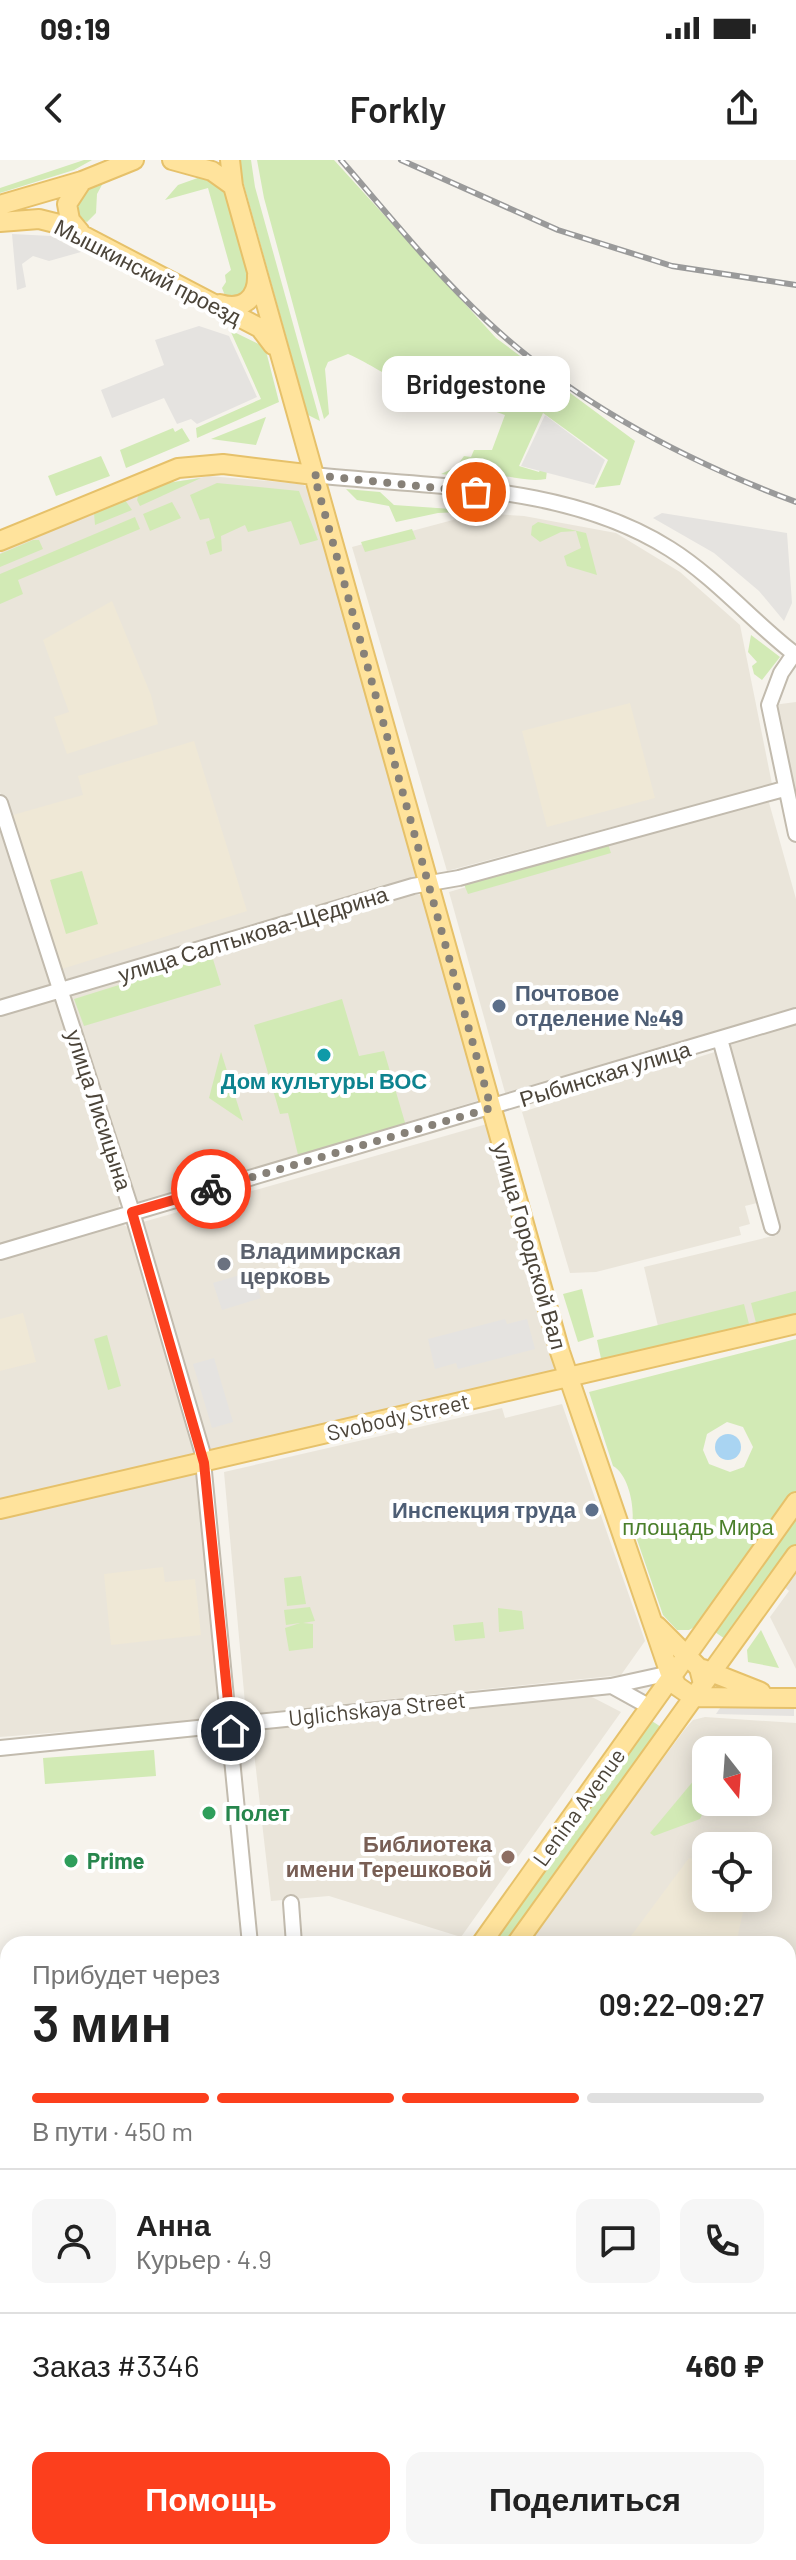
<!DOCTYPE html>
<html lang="ru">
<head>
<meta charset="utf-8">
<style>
	body { margin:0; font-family:Barlow,sans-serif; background:#f6f6f6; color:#222; height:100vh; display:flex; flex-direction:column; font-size:30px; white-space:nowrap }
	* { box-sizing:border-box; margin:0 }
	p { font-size:26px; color:#767676 }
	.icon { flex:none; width:44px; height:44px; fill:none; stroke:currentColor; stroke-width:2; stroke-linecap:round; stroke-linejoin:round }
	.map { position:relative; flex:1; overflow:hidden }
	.sheet { position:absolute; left:0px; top:1776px; width:796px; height:624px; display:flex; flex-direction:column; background:#fff; border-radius:24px 24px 0 0; box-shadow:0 4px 20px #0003 }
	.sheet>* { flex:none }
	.needle { width:52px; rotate:163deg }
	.controls { position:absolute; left:692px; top:1576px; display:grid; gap:16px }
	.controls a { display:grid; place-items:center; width:80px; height:80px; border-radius:16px; background:#fff; box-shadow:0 4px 20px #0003; font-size:40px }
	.pin { position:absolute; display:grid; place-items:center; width:68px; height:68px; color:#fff; margin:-34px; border:4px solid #fff; border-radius:50%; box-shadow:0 2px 8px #0007 }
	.courier { position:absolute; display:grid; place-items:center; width:80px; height:80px; margin:-40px; border:6px solid #fc3f1d; border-radius:50%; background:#fff; color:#222; box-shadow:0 2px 10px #0007 }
	.bubble { position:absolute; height:56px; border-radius:16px; background:#fff; box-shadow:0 4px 20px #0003; font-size:26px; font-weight:600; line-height:56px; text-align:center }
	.summary em { font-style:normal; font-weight:600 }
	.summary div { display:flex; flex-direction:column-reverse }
	.summary { display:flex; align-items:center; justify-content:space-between; height:136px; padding:0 32px }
	h1 { font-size:52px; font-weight:600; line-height:60px }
	.bar { display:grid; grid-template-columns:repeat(4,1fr); gap:12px 8px; align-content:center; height:96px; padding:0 32px }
	.bar i { height:10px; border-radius:6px; background:#e0e0e0 }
	.bar .current { background:#fc3f1d }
	.bar p { grid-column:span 4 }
	.line { display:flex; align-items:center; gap:20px; padding:0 32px; border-top:2px solid #e0e0e0 }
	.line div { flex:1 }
	.round { display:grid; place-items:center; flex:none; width:84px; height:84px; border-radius:16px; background:#f6f6f6 }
	.action { display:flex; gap:16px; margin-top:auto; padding:16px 32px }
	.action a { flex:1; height:92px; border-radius:16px; background:#fc3f1d; color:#fff; font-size:32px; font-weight:600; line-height:92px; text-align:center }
	.action a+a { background:#f6f6f6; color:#222 }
	.status { display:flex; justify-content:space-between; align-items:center; height:56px; padding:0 40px; background:#fff; direction:ltr }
	.status svg { height:22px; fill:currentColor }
	header { display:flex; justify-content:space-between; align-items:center; height:104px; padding:0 32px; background:#fff; font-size:36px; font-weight:600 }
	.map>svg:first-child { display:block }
	.residential { fill:#eae5da; fill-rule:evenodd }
	.education { fill:#efe8d6 }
	.green { fill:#d2eab5; fill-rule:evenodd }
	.parking { fill:#e5e3e0 }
	.water { fill:#a9d4f2 }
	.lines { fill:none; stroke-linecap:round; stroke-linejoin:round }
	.minor-casing { stroke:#c2bbae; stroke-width:18 }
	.major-casing { stroke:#e6c16a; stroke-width:22 }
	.minor { stroke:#fff; stroke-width:14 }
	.major { stroke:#ffe39c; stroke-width:18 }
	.rail-casing { stroke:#9a9a9a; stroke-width:6 }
	.rail { stroke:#fff; stroke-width:3; stroke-dasharray:9; stroke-linecap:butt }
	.done { stroke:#878178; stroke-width:8; stroke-dasharray:0 14.4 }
	.route { stroke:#fc3f1d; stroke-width:10 }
	.service-dot { fill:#5c6f8a; stroke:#fff; stroke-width:3 }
	.culture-dot { fill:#0f9aa8; stroke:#fff; stroke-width:3 }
	.worship-dot { fill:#6b7280; stroke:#fff; stroke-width:3 }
	.leisure-dot { fill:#2e9e5b; stroke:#fff; stroke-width:3 }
	.education-dot { fill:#8d6e63; stroke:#fff; stroke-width:3 }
	.labels { text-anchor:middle; stroke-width:8; stroke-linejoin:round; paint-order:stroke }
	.street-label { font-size:22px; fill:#4b4439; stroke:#fff }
	.service-label { font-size:22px; font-weight:bold; fill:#4e5e75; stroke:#fff; text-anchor:start }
	.culture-label { font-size:22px; font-weight:bold; fill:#0d838f; stroke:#fff }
	.worship-label { font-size:22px; font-weight:bold; fill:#5b616d; stroke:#fff; text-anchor:start }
	.park-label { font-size:22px; fill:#4a7f2a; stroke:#fff }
	.leisure-label { font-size:22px; font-weight:bold; fill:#27864d; stroke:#fff; text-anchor:start }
	.education-label { font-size:22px; font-weight:bold; fill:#785e54; stroke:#fff; text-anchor:end }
</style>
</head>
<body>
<div class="status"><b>09:19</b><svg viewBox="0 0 49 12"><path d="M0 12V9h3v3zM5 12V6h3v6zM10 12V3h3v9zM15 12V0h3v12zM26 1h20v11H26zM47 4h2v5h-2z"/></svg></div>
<header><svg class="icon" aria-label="back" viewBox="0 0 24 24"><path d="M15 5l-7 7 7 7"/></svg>Forkly<svg class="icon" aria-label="share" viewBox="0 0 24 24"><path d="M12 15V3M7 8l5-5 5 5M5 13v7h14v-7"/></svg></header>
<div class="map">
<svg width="796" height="2400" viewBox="0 0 796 2400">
	<rect width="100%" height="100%" fill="#f6f3ec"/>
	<path class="residential" d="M209,316L302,324L310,329L417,717L63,824L0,632V393L158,325Z
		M479,353L524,356L616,373L680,412L740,465L772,624L447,711L352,387Z
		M796,542V640L773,545Z
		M768,639L796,739V847L506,936L449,732Z
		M0,662L58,829L0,846Z
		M411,733L421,735L480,940L141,1043L131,1039L68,833Z
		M60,833L120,1043L117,1052L0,1086V851Z
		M796,863V1156L662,1183L644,1107L777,1075L726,884Z
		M718,891L761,1042L745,1046L750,1064L739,1067L741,1075L596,1112L570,1113L522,952Z
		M487,964L567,1219L207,1303L139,1069L143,1062Z
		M122,1064L131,1069L199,1302L0,1343V1099Z
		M562,1244L645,1481L621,1515L246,1554L224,1312L502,1248L505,1258Z
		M200,1307L226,1559L0,1577V1356Z
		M796,1404V1509L770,1457L789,1431L781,1424Z
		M590,1536L621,1552L461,1777L329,1736L271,1741L251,1566Z
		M705,1557L796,1563V2032L788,2059V1784H526L685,1569L693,1560ZM706,1590H758V1642H706ZM706,1686H758V1738H706Z
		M796,2102V2307L788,2305V2127Z
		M788,2322L796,2324V2400H709L711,2392H788Z
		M95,2392H690L687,2400H93Z"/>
	<path class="education" d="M112,441L151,535L158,564L67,594L54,557L69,552L43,480Z
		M630,543L655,638L547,667L522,571Z
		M194,581L247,751L62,809L13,655L83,635L78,616Z
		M23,1153L36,1202L0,1211V1159Z
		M163,1407L165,1422L195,1419L201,1475L111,1485L104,1414Z
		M689,1698L706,1702V1738H746L736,1784H625Z"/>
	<path class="green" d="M84,0H92L74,10L0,33V28Z
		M237,0H251L255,27L320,261L308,255Z
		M257,0H334L496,178L635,281L620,325L595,328L608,300L543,253L519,306L539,312L542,306L547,310L546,319C525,323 503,313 481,314C466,315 456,316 441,314L456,307L464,296L471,297L474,290H492L505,255L455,237L456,229C437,224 429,225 412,223C388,219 370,203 348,194L328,202L325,209L329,254L324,259L264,38Z
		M206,15L220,24L225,33L249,113L250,124L241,136L226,138L222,128L226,122L225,115L231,110L208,28L165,40L178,25Z
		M103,23L97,34L96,53L87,62L75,57L78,34Z
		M230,170L265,187L279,242L197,278L196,268L261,239Z
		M266,257L256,285L211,279Z
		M173,268L175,272L182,268L190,281L126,308L120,290Z
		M101,296L110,316L56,336L48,316Z
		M201,318L140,346L137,340L139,333L167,323Z
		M217,323L299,331L318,380L300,385L291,361L248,372L245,365L221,376L222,391L210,395L206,382L215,378L209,358L200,360L190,335Z
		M346,329L380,332L394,345L480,351L438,353L396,362L389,346L357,340Z
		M125,340L132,350L95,365L94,353Z
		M172,342L181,358L150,371L143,354Z
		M135,357L140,369L18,420L23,434L0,444V414Z
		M538,362L586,373L597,415L567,406L564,396L581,388L576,371L561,372L540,382L531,375L532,366Z
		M412,369L416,379L365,392L361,382Z
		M33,380H39L43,389L0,407V394Z
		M751,475L780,497L762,520L754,514L752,506L757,502L748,492Z
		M607,681L611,693L468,734L463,722Z
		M82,711L98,764L66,774L50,720Z
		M212,796L221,825L84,866L74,839Z
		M342,839L359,896L384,891L406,966L299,999L288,953L280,954L254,865Z
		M221,892L243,961L209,938Z
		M582,1129L594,1177L578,1182L563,1134Z
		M796,1131V1154L756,1163L751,1143Z
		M744,1144L750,1168L602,1203L597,1180Z
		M107,1175L121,1226L108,1230L94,1179Z
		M796,1179V1332L705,1461L689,1470H677L663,1455L632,1365C635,1348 629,1315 613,1306L589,1232ZM727,1262L743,1267L753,1287L744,1307L730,1312L709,1304L703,1290L707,1274Z
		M796,1352V1384L728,1481L712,1470Z
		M301,1416L306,1444L287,1446L284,1418Z
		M310,1447L315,1461L303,1463L313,1464V1488L289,1491L285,1468L300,1463L286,1465L284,1450Z
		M498,1448L522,1451L524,1469L499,1472Z
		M483,1462L485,1478L455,1481L453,1465Z
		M761,1470L779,1508L748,1502L747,1490Z
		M652,1561L661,1567L507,1784H490Z
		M154,1590L156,1616L45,1624L43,1598Z
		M695,1619L704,1624L708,1642L700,1659L654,1676L650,1673Z
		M796,1951V2016L788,2013V1974Z
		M8,2147V2327L0,2322V2148Z"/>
	<path class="parking" d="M12,74L51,76L81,92L49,101L33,96L22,104L26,127L17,130Z
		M199,166L229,176L257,237L197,264L191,259L177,264L164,238L112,258L101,230L164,205L155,180Z
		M545,255L605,300L594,325L521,306Z
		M662,353L787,373L792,443L784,461L759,431L714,393L653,358Z
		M253,1111L261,1138L222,1150L213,1123Z
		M505,1159L507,1164L527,1159L535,1189L458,1209L456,1203L435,1209L428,1179Z
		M214,1198L233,1262L212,1268L193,1204Z
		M722,1545L794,1546V1556L716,1554Z"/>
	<path class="water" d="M715 1287a13 13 0 1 1 26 0a13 13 0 1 1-26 0Z"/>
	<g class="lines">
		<defs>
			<path id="minor" d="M314,315C433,328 566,323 670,389C716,418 753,462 796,495
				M794,494L781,513L769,545L796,674
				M0,643L132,1052L202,1291L250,1784
				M0,848L413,726L459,718L784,629
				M720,879L772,1067
				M0,1092L796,856
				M612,1526L650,1547
				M0,1588L611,1526L675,1512
				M291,1743L294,1784
				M0,1815L8,1814
				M788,2083L796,2058
				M0,2134L8,2133
				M788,2313L796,2316
				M0,2342L8,2347
				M6,2400L28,2392
				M694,2400L696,2392"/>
			<path id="major" d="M172,0L212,11L233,26
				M230,0L233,26L560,1192L669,1511L677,1526L693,1537L796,1538
				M0,45L82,21L134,0
				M0,62L39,59L63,65L260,168L273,185
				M80,72L70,60L67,44L82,21
				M220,144C243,151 258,138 257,115
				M0,381L178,308L223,304L314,315
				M0,1349L796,1164
				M657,1466L699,1508L703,1524
				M703,1509L761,1532
				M481,1784L796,1342
				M516,1784L796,1395
				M0,2385L5,2400
				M43,2400L49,2392
				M79,2400L85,2392"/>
		</defs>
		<use href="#minor" class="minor-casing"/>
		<use href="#major" class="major-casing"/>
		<use href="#minor" class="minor"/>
		<use href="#major" class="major"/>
		<defs>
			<path id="rail" d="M341,0C388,54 435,113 488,162C576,244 684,300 796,342
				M401,0L558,70L672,106L796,125"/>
		</defs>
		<use href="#rail" class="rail-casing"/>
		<use href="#rail" class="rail"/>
	</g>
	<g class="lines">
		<path class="done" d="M211,1029L491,948L314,315L476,332"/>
		<path class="route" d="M211,1029L132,1052L204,1303L231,1571"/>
	</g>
	<g class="service-dot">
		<circle cx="499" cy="846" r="8"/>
		<circle cx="592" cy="1350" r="8"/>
	</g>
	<circle class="culture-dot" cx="324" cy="895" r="8"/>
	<circle class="worship-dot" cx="224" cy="1104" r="8"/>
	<g class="leisure-dot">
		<circle cx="209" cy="1653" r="8"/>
		<circle cx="71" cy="1701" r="8"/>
	</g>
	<circle class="education-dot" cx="508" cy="1697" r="8"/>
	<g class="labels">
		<g class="street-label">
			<text transform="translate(148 112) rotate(27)" y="8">Мышкинский проезд</text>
			<text transform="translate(253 774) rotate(-17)" y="8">улица Салтыкова-Щедрина</text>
			<text transform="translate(605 914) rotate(-17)" y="8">Рыбинская улица</text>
			<text transform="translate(99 950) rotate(72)" y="8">улица Лисицына</text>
			<text transform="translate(530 1086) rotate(74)" y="8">улица Городской Вал</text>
			<text transform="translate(398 1257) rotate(-13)" y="8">Svobody Street</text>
			<text transform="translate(377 1549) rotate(-6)" y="8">Uglichskaya Street</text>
			<text transform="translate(579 1647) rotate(-54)" y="8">Lenina Avenue</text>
		</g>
		<g class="service-label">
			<text x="515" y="841">Почтовое<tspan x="515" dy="25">отделение №49</tspan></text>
			<text x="576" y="1358" text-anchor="end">Инспекция труда</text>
		</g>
		<g class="culture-label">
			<text x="324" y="929">Дом культуры ВОС</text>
		</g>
		<g class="worship-label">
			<text x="240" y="1099">Владимирская<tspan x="240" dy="25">церковь</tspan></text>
		</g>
		<g class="park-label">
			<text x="698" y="1375">площадь Мира</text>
		</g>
		<g class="leisure-label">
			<text x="225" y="1661">Полет</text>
			<text x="87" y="1709">Prime</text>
		</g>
		<g class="education-label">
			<text x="492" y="1692">Библиотека<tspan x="492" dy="25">имени Терешковой</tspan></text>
		</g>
	</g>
</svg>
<div class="controls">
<a><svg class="needle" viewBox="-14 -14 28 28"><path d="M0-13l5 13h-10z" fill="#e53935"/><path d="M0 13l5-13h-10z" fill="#767676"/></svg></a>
<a><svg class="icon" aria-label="locate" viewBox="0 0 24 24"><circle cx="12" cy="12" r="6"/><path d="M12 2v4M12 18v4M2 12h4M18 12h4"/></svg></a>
</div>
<div class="pin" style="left:476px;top:332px;background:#ea580c"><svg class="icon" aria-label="bag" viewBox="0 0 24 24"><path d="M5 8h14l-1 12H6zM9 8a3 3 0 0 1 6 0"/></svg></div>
<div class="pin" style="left:231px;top:1571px;background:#1f2937"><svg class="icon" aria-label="home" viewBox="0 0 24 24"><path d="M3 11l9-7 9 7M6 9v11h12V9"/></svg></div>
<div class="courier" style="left:211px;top:1029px"><svg class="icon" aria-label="bike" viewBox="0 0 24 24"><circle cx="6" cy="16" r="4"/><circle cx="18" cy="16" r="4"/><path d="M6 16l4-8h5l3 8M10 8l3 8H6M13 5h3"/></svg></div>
<div class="bubble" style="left:382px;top:196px;width:188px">Bridgestone</div>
<section class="sheet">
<div class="summary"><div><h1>3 мин</h1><p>Прибудет через</p></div><em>09:22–09:27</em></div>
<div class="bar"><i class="current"></i><i class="current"></i><i class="current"></i><i></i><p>В пути · 450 m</p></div>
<div class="line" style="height:144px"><a class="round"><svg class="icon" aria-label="person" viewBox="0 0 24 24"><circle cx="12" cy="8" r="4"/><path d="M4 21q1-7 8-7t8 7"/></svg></a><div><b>Анна</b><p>Курьер · 4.9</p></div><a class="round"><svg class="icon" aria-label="chat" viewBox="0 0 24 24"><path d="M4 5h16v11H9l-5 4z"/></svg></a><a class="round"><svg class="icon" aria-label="phone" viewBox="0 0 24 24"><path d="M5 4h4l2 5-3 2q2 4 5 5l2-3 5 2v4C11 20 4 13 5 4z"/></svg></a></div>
<div class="line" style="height:104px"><div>Заказ #3346</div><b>460 ₽</b></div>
<div class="action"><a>Помощь</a><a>Поделиться</a></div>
</section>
</div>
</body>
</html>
